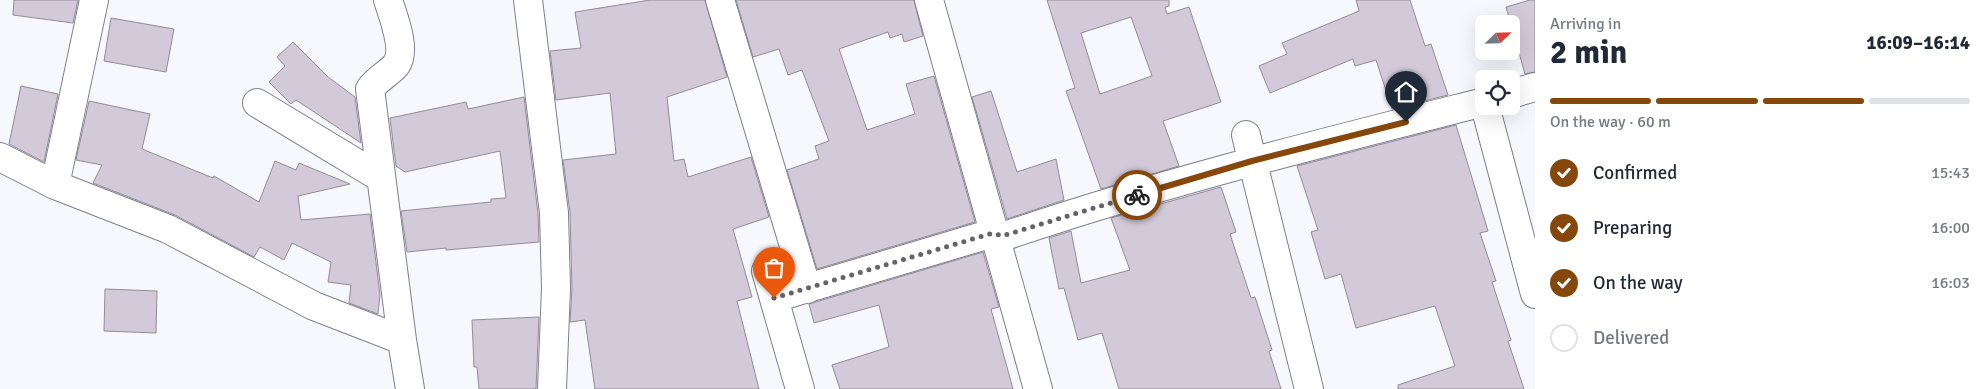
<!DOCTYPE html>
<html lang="en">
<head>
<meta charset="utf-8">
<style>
	body { margin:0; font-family:Signika,sans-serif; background:#f6f6f7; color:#1f2937; height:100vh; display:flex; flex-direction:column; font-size:19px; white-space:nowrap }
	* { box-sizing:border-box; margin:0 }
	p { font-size:16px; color:#747a83 }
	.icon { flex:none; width:28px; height:28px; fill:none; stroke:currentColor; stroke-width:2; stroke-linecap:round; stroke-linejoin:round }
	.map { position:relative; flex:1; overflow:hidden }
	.drawer { display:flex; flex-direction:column; background:#fff; width:450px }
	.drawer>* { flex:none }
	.needle { width:32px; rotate:67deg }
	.controls { position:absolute; left:1475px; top:15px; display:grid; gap:10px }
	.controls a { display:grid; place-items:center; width:45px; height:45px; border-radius:8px; background:#fff; box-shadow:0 5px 20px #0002; font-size:25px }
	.pin { position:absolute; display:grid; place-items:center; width:42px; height:42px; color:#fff; margin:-51px -21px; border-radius:50% 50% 50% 0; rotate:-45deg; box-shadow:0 0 5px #0007 }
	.pin .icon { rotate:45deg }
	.courier { position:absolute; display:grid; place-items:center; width:50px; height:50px; margin:-25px; border:4px solid #86470b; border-radius:50%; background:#fff; color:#222; box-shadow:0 1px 6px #0007 }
	.summary em { font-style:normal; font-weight:700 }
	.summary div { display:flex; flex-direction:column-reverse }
	.summary { display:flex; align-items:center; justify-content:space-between; height:85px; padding:0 15px }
	h1 { font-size:32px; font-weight:700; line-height:38px }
	.bar { display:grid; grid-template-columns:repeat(4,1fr); gap:8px 5px; align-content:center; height:60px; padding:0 15px }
	.bar i { height:6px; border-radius:4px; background:#e0e1e3 }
	.bar .active { background:#86470b }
	.bar p { grid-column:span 4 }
	ol { padding:0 15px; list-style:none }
	li { display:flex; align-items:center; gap:15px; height:55px }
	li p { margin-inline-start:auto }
	li .icon { padding:5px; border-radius:50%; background:#86470b; color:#fff; stroke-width:4 }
	li:last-child { color:#747a83 }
	li i { width:28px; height:28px; border:2px solid #e0e1e3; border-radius:50% }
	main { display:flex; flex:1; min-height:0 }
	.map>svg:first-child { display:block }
	.building { fill:#d2c9d9; stroke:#938b99; fill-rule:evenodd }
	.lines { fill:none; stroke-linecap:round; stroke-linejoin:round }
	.minor-casing { stroke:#7e7f8e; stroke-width:30 }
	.minor { stroke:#fff; stroke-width:28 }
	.done { stroke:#636369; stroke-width:5; stroke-dasharray:0 9 }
	.route { stroke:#86470b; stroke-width:6 }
</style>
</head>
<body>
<main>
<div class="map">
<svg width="1535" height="389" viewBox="0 0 1535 389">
	<rect width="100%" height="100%" fill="#f7f7fe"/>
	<path class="building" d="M14,0H78L73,23L13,15Z
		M650,0H705L727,77L667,97L674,161L684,159L688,177L751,157L769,217L733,229L752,297L737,301L759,389H595L585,320L570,322L572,288L570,213L563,160L616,154L610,93L556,100L550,51L581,48L575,12Z
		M736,0H914L923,36L904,42L902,34L890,38L888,32L839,49L867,130L915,114L906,84L934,76L975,222L817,269L787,170L819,159L815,146L829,141L802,70L788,75L779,49L753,57Z
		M1047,0H1169V6L1165,7L1167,14L1189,7L1221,102L1163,121L1179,166L1101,189L1066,91L1075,88ZM1131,17L1152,76L1100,94L1081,33Z
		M1356,0H1410L1425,46L1431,44L1448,95L1392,109L1376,60L1355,66L1353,59L1270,93L1259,66L1287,54L1282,43L1359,11Z
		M1530,0H1535V72L1525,74L1506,7Z
		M111,18L174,29L166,72L104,61Z
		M293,42L328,77L355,97L361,143L296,100L291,104L269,82L285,66L277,57Z
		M21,86L58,94L44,162L9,144Z
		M991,91L1017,172L1056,159L1064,200L1007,219L972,97Z
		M524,97L538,214L539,242L446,250V248L407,252L401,211L491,202V199L506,198L500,151L405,172L396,166L390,118L466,102L468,109Z
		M89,101L150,114L142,149L213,178L214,176L259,202L275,161L296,170L299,163L350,184L298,196L301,220L370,214L380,295L378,314L349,303L351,285L328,282L331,262L292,243L284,260L260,247L254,257L175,215L93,183L102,165L76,160Z
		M1456,125L1488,231L1480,233L1496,281L1492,282L1511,340L1508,341L1524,389H1398V385L1455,366L1435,306L1356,328L1341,274L1325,279L1311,232L1318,230L1297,166Z
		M1221,187L1236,232L1230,234L1251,298L1255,297L1272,350L1269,351L1281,389H1119L1102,333L1078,340L1064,288L1059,289L1049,238L1071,231L1081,283L1130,270L1111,218Z
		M983,252L999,307L991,309L1013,389H840L832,365L889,347L879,305L814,323L809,304Z
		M105,289L157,291L156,333L104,331Z
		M539,317L536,389H479L477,367H474L472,320Z"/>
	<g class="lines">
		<defs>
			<path id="minor" d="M388,0C393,16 407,50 396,65C388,74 377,79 370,89L402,340L410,389
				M528,0L554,213L556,288L552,389
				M720,0L807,289
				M929,0L1038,389
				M1511,94L1535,87
				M257,103L381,178
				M1485,106L1535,294
				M1246,135L1309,389
				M0,157L55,185L168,229L314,306L402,340
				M55,185L94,0
				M766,271L800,389
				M774,298L993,233L1002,237C1160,183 1322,143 1484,102"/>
		</defs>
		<use href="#minor" class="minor-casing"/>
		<use href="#minor" class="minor"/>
	</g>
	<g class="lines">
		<path class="done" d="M774,298L993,233L1002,236L1137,195"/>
		<path class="route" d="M1137,195L1252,161L1406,122"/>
	</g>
</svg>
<div class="controls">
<a><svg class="needle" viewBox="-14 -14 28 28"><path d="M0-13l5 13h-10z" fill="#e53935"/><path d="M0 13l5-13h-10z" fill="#747a83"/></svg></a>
<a><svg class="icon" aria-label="locate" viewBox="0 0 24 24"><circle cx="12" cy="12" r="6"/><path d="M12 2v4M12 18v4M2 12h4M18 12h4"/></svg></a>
</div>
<div class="pin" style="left:774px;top:298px;background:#ea580c"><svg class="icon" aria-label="bag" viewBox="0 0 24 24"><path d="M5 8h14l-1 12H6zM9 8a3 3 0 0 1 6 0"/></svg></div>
<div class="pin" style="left:1406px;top:122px;background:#1f2937"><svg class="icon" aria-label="home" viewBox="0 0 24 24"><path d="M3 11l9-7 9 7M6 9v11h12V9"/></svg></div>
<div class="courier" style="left:1137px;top:195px"><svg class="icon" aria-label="bike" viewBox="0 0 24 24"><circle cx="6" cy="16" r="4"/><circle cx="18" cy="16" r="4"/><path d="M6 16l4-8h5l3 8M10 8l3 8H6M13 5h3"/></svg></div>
</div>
<section class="drawer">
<div class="summary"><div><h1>2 min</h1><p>Arriving in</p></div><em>16:09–16:14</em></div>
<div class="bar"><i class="active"></i><i class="active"></i><i class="active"></i><i></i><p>On the way · 60 m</p></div>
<ol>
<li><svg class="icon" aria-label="check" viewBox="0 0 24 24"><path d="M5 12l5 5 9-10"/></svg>Confirmed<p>15:43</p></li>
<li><svg class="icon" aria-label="check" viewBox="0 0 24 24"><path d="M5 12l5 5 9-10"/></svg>Preparing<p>16:00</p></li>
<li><svg class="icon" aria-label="check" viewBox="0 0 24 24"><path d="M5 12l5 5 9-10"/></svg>On the way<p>16:03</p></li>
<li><i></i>Delivered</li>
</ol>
</section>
</main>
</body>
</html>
